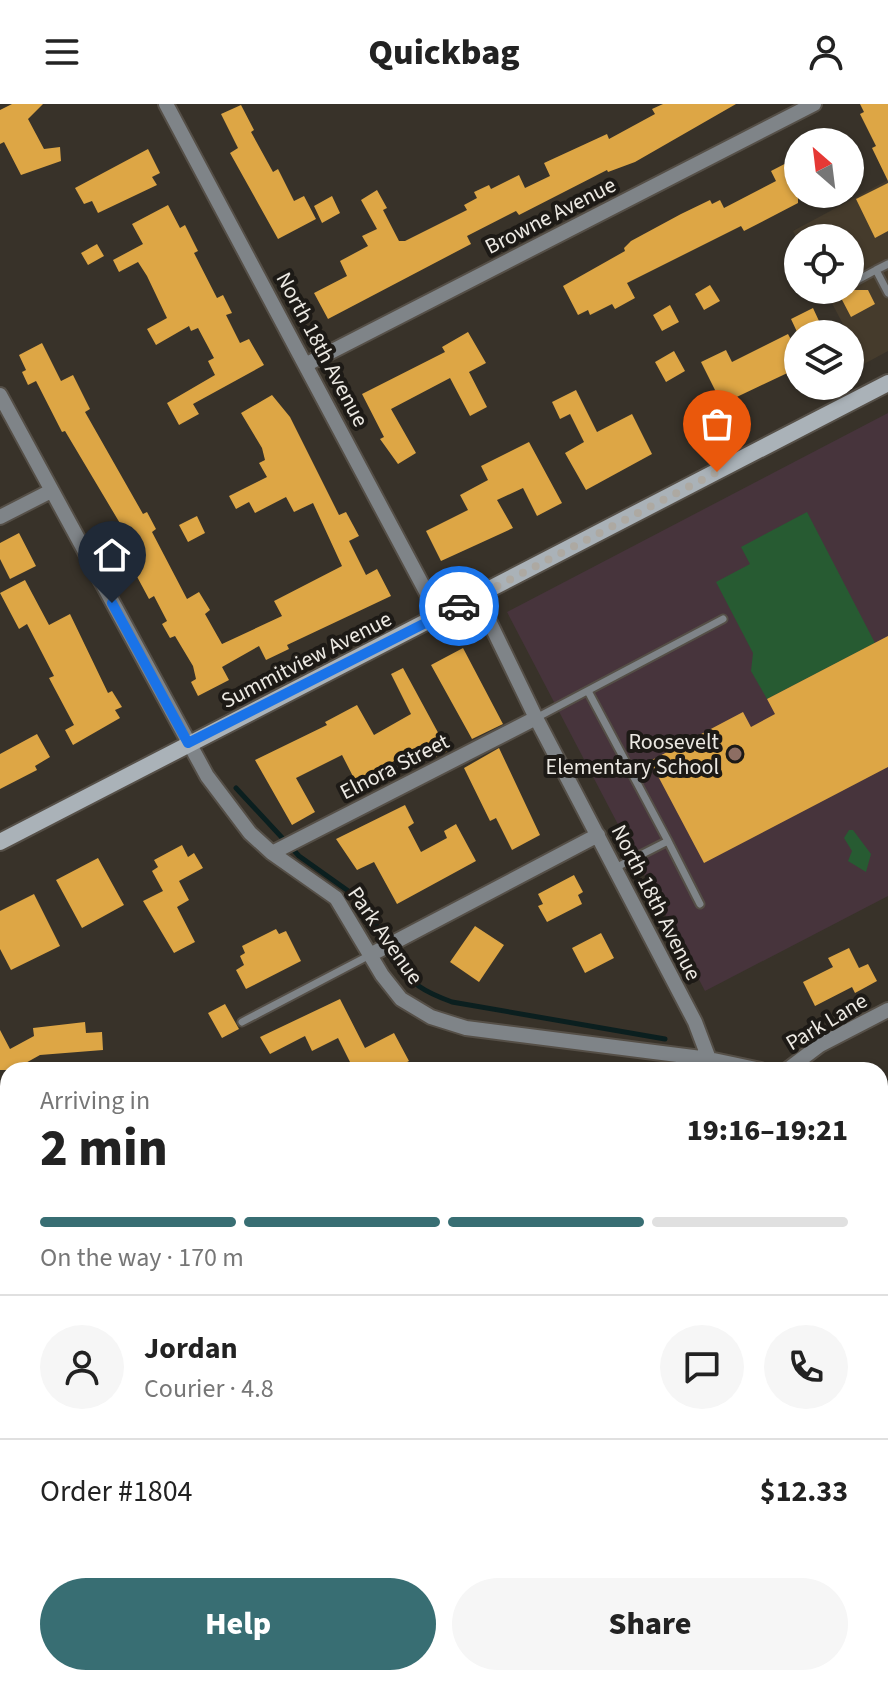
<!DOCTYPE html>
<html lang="en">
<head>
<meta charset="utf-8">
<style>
	body { margin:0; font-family:"Source Sans 3",sans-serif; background:#f6f6f6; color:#222; height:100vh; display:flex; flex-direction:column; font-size:30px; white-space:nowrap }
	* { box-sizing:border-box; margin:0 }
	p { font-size:26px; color:#767676 }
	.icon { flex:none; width:44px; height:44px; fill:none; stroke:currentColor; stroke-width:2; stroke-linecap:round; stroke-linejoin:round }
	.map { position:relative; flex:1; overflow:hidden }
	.side { position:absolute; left:0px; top:958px; width:888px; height:624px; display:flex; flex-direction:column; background:#fff; border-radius:24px 24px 0 0; box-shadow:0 2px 6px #0004 }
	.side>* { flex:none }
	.needle { width:52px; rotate:332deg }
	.tools { position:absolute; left:784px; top:24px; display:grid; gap:16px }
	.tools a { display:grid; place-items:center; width:80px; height:80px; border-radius:50%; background:#fff; box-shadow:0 2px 6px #0004; font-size:40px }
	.pin { position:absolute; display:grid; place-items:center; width:68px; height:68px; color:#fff; margin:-82px -34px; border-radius:50% 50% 50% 0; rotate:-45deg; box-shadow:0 0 8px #0007 }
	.pin .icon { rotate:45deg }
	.courier { position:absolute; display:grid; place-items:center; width:80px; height:80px; margin:-40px; border:6px solid #1a73e8; border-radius:50%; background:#fff; color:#222; box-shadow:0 2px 10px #0007 }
	.headline em { font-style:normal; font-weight:800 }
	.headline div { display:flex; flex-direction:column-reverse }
	.headline { display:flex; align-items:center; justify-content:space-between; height:136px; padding:0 40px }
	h1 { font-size:52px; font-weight:800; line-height:60px }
	.bar { display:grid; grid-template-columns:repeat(4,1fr); gap:12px 8px; align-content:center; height:96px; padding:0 40px }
	.bar i { height:10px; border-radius:6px; background:#e0e0e0 }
	.bar .active { background:#386e73 }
	.bar p { grid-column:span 4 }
	.line { display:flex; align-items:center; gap:20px; padding:0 40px; border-top:2px solid #e0e0e0 }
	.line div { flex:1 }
	.round { display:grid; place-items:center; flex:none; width:84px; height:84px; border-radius:42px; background:#f6f6f6 }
	.action { display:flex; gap:16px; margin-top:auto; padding:16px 40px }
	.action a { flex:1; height:92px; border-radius:48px; background:#386e73; color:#fff; font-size:32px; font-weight:800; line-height:92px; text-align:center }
	.action a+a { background:#f6f6f6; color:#222 }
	header { display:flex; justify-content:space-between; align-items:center; height:104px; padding:0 40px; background:#fff; font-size:36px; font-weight:800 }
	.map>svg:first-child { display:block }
	.built { fill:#453b2c }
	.education { fill:#47343c }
	.green { fill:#275b32 }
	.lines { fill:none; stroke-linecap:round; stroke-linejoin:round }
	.stream { stroke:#0b1f1f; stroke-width:5 }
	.building { fill:#dda645 }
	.lane-casing { stroke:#554f47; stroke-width:11 }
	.street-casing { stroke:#554f47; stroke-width:18 }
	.secondary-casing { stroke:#554f47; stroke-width:20 }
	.lane { stroke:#7f8488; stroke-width:7 }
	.street { stroke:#7f8488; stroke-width:14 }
	.secondary { stroke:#aab2b8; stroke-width:16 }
	.done { stroke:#ada9a2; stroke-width:8; stroke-dasharray:0 14.4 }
	.route { stroke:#1a73e8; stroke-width:10 }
	.education-dot { fill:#8d6e63; stroke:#1d1a16; stroke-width:3 }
	.labels { text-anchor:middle; stroke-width:8; stroke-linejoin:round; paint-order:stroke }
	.street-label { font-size:22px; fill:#ece9e3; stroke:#1d1a16 }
	.poi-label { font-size:22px; fill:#ece9e3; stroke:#1d1a16; text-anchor:end }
</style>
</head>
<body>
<header><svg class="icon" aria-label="menu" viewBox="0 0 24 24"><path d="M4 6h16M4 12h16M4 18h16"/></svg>Quickbag<svg class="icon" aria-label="person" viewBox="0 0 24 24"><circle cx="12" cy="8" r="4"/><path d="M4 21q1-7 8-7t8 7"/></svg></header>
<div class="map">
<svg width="888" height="1582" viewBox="0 0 888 1582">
	<rect width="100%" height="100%" fill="#383229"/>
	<path class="built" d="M888,76V247L864,260L825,186H850V134L798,136L793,127Z"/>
	<path class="education" d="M888,309V792L705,887L507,508Z
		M764,1574H857L861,1582H749Z"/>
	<path class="green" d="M807,408L875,539L767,595L751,567L753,549L716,478L750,460L741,443Z
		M849,726H853L871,750L866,768L848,757L852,747L844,734Z"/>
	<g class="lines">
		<path class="stream" d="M236,684L299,752L361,796L381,828
			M395,854C409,880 425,888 452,898L665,935"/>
	</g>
	<path class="building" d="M12,0H43L28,15L44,45L60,43L61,57L21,71L4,38L0,40V6Z
		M663,0H736L635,58L608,68L607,66L519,111L516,107L467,132L471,140L328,215L314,189L347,172L340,157L368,142L362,132L377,125L361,96L377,86L387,104L383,106L399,137H405L467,106L464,101L477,94L474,88L489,81L491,85L519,71L525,84L550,72L544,59L607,30L609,35L655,10L652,5Z
		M860,0H888V77L872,44L876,42L860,10L864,8Z
		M241,1L254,26L251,28L273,68L278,65L294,97L304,92L316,115L278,135L230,49L238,44L221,10Z
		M148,45L160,69L152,73L157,81L98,109L92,97L84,100L75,84Z
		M798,53V99L744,127L741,122L627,179L635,194L615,205L612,200L590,211L588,206L578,211L563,182L625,147L624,144L631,137L681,110L710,96L712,100L720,96L724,104L776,77L771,67Z
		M888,79V127L875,134L856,95Z
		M332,92L340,109L322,119L314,102Z
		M168,101L180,124L185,121L198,147L194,149L217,194L223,191L232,209L226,211L240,239L249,235L264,261L193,300L199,310L179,321L167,299L215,271L208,257L214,254L198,224L191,227L189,222L156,241L147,225L167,214L147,172L138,158L119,168L113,156L143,140L132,120Z
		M97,140L104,152L88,161L81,149Z
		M710,181L720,197L704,206L695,190Z
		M844,186H868L875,200L851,213L840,192Z
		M670,201L679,218L662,227L653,211Z
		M813,204L825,230H798L791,215Z
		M468,228L486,259L469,268L487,303L470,312L450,274L391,305L416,349L398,360L380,335L384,333L362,290L445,248L442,243Z
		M788,230L798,249V264L722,300L701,258L726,246L732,258Z
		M42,239L61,277L73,271L90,305L85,308L143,410L147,408L156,425L152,428L187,495L199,488L210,506L205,510L222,540L282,512L274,497L342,462L313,399L294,408L286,393L255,409L249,398L236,405L229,392L267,373L259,359L265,356L262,344L241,309L272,291L290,313L339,411L346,408L359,432L349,437L366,471L377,465L391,492L287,541L289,545L266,556L259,542L222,563L229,576L198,592L191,578L196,575L193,562L175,532L170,534L162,520L167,517L154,492L149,495L112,426L121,421L65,327L62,328L36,277L28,281L22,268L26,266L19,251Z
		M674,247L685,267L666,278L655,258Z
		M576,286L597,328L632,310L652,350L586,386L565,349L584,338L570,310L560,315L552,298Z
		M529,338L562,399L537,412L523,384L497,396L513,424L441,457L426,427L468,406L460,391L488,376L481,362Z
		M197,412L205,429L188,438L179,421Z
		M19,429L36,462L10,475L0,455V439Z
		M25,476L49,521L70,510L108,589L112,587L122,603L115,606L120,614L73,641L65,626L74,621L49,574L54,572L27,520L19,525L0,489Z
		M888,532V663L704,759L650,657L743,608L751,623L775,610L767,595Z
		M463,544L503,620L472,635L431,561Z
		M403,564L448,647L435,653L427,638L373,669L378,679L361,688L342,651L296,674L315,708L292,721L255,656L327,621L325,618L357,601L374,631L411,610L391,570Z
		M37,630L50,653L35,662L37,666L0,685V650Z
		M499,644L540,731L512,746L496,714L490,717L464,664Z
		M405,701L414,719L408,723L421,748L447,734L444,727L456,720L476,757L397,800L374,758L357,766L336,735Z
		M182,741L188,753L194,749L203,764L179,777L189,796L177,803L195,838L174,849L143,797L163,787L152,767L158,763L154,756Z
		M98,754L124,801L82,824L56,776Z
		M574,771L583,788L578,791L582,800L547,818L538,802L543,800L538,790Z
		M34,790L60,842L11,866L0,845V807Z
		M475,822L504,841L479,878L450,858Z
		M276,825L279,830L286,827L301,857L246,885L236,866L244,861L240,852L245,849L242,842Z
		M601,829L614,854L585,869L572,844Z
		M849,844L859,864L868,860L877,877L855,889L852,883L815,902L803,878L833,863L828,854Z
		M340,895L365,944L394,929L409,957L392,966H354L338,934L312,947L305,932L270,950L260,933Z
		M225,900L239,925L222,934L208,909Z
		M85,918L86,929L102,928L103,946L40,951L22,961L24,966H0V926L10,945L34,932L33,924Z"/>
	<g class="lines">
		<defs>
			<path id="lane" d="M888,160L876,166L888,189
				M850,180L876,166
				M836,187L838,186
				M589,589L668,737L615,764
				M536,614L723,515
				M668,737L700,800
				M242,918L370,851
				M880,1352L888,1348"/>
			<path id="street" d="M166,0L439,512
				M307,260L814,0
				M0,291L207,672L250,729L272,749L336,794L382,871L401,895L431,913L466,924L709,955L761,966
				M0,413L51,387
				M477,492L536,614L695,918L709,955
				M272,749L536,614
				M370,851L598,731
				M787,966L820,941L888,906
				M880,1004L888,1007
				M0,1045L8,1041
				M880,1172L888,1168
				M0,1344L8,1340
				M866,1574L870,1582
				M115,1582L130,1574"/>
			<path id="secondary" d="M0,738L888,279
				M880,1499L888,1495
				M722,1582L738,1574"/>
		</defs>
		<use href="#lane" class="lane-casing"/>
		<use href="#street" class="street-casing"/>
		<use href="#secondary" class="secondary-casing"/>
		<use href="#lane" class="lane"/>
		<use href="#street" class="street"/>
		<use href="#secondary" class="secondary"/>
	</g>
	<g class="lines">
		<path class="done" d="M459,502L717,368"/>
		<path class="route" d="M112,499L188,639L459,502"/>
	</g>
	<circle class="education-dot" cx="735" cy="650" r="8"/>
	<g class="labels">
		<g class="street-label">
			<text transform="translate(550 111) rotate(-27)" y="8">Browne Avenue</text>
			<text transform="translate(323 245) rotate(62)" y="8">North 18th Avenue</text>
			<text transform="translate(306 555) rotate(-27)" y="8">Summitview Avenue</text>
			<text transform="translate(394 662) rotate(-27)" y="8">Elnora Street</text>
			<text transform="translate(657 798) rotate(63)" y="8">North 18th Avenue</text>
			<text transform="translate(386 831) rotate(55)" y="8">Park Avenue</text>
			<text transform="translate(826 917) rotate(-31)" y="8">Park Lane</text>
		</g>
		<g class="poi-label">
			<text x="719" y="645">Roosevelt<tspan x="719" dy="25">Elementary School</tspan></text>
		</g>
	</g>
</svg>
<div class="tools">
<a><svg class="needle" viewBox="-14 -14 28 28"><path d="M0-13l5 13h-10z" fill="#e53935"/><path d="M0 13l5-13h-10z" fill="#767676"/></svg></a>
<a><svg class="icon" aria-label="locate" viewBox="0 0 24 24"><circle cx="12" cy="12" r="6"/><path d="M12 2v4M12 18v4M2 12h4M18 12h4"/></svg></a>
<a><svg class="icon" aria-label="layers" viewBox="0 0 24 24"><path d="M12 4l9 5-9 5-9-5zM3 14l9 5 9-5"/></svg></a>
</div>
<div class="pin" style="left:717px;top:368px;background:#ea580c"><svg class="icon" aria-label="bag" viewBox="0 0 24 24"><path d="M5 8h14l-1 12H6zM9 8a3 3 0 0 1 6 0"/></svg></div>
<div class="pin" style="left:112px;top:499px;background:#1f2937"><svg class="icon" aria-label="home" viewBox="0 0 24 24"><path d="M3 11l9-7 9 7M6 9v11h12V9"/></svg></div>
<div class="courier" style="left:459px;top:502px"><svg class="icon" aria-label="car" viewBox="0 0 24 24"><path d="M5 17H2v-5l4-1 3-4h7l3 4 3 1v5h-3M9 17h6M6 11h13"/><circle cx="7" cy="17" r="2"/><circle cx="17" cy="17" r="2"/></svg></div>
<section class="side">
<div class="headline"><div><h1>2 min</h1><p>Arriving in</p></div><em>19:16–19:21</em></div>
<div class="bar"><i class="active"></i><i class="active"></i><i class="active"></i><i></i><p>On the way · 170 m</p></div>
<div class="line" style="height:144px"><a class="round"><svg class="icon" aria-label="person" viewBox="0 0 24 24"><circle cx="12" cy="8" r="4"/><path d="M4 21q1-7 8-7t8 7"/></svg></a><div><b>Jordan</b><p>Courier · 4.8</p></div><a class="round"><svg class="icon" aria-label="chat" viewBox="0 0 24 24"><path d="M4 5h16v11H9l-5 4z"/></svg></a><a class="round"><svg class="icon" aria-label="phone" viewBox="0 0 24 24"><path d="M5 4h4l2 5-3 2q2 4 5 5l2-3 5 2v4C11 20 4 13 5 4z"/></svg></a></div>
<div class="line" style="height:104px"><div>Order #1804</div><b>$12.33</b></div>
<div class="action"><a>Help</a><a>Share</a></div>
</section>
</div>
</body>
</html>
